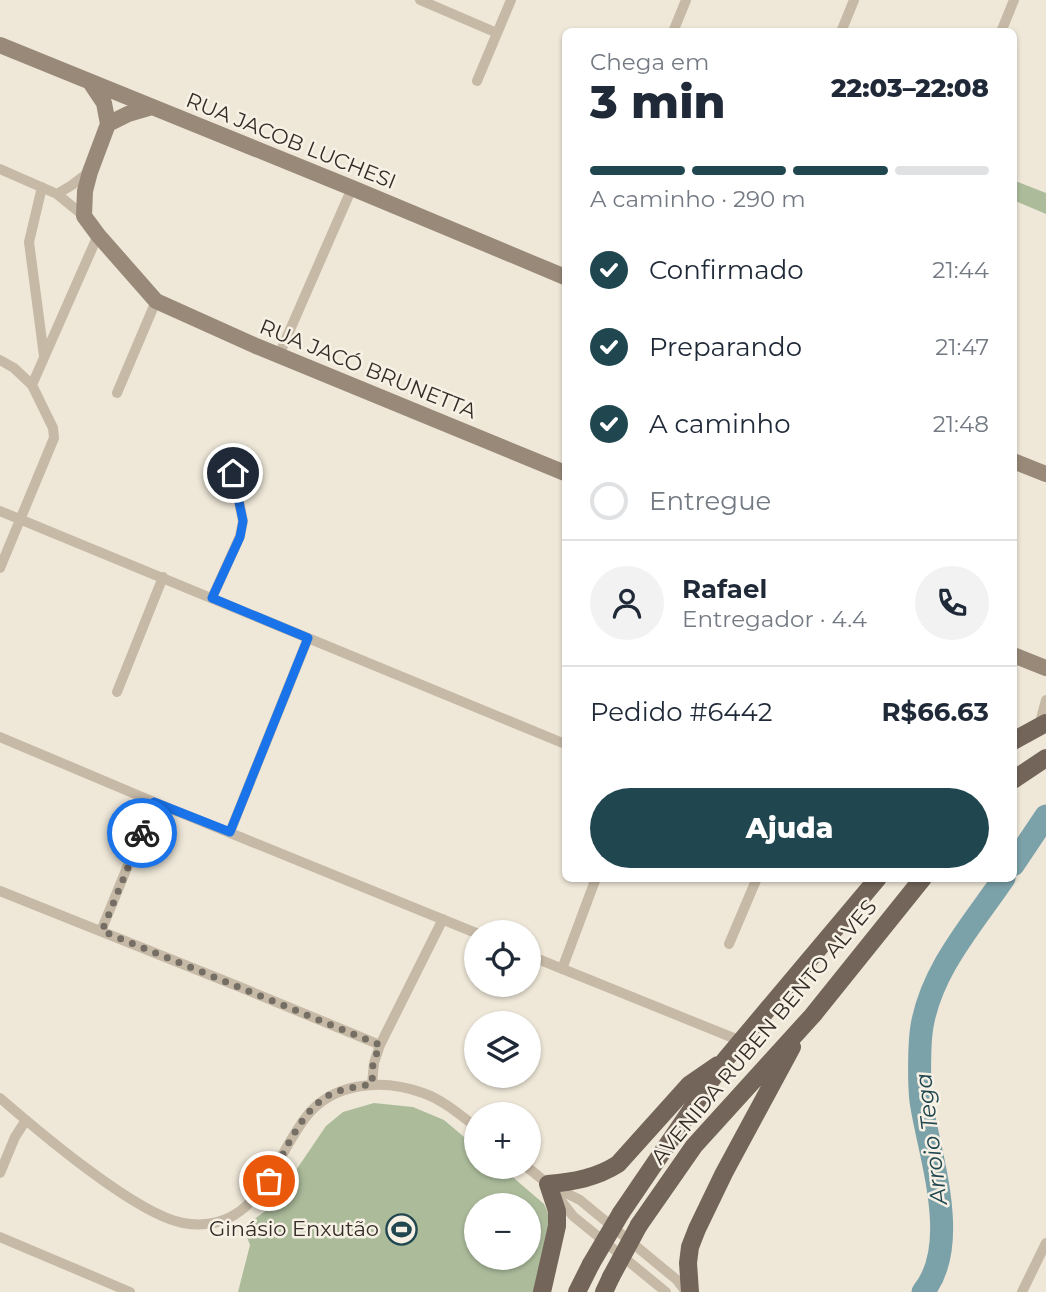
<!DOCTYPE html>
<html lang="pt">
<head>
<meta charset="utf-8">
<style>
	body { margin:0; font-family:Montserrat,sans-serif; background:#f2f2f3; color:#1f2937; height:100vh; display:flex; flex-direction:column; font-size:26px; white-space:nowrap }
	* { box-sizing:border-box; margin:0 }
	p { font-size:23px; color:#747a83 }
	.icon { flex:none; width:38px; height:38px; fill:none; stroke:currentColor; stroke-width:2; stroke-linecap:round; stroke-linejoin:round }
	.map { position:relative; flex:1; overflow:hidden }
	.side { position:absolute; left:562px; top:28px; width:455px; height:854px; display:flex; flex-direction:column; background:#fff; border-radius:10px; box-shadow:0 2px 5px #0004 }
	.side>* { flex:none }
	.tools { position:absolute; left:464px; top:920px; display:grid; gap:14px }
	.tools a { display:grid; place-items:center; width:77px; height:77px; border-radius:50%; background:#fff; box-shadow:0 2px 5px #0004; font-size:35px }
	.pin { position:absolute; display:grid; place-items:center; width:60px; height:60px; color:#fff; margin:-30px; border:4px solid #fff; border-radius:50%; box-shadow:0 2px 7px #0007 }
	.courier { position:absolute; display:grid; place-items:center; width:70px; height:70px; margin:-35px; border:5px solid #1a73e8; border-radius:50%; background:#fff; color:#222; box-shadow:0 2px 9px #0007 }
	.headline em { font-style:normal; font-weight:800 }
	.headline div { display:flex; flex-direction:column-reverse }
	.headline { display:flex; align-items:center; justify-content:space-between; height:119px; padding:0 28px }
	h1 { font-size:46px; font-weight:800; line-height:52px }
	.bar { display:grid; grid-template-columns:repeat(4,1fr); gap:10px 7px; align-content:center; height:84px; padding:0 28px }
	.bar i { height:9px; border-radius:5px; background:#e0e1e3 }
	.bar .active { background:#204750 }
	.bar p { grid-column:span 4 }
	.line { display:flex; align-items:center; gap:18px; padding:0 28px; border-top:2px solid #e0e1e3 }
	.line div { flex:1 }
	.round { display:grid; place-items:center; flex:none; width:74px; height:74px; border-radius:37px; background:#f2f2f3 }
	ol { padding:0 28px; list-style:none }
	li { display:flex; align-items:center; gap:21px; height:77px }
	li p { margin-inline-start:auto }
	li .icon { padding:7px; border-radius:50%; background:#204750; color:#fff; stroke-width:4 }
	li:last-child { color:#747a83 }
	li i { width:38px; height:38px; border:4px solid #e0e1e3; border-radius:50% }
	.cta { display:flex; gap:14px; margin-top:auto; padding:14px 28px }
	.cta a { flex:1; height:80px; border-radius:42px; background:#204750; color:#fff; font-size:28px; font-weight:800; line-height:80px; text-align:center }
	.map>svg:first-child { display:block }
	.green { fill:#acbc9b; fill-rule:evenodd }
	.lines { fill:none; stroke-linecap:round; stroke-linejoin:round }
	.river { stroke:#7ba1a9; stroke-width:23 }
	.street { stroke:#c6b9a6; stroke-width:10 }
	.secondary { stroke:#998978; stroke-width:16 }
	.primary { stroke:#736559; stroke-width:18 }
	.primary-bridge { stroke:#736559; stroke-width:18 }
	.done { stroke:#756e65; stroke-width:7; stroke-dasharray:0 12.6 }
	.route { stroke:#1a73e8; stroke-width:9 }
	.labels { text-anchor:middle; stroke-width:5; stroke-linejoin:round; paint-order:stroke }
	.street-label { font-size:21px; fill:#332c27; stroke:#f7f1e5 }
	.poi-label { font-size:21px; fill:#332c27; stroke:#f7f1e5; text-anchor:end }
	.water-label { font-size:23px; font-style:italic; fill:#204750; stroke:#f7f1e5 }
</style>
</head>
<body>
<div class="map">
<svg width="1046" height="1292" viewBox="0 0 1046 1292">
	<rect width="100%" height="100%" fill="#efe8d9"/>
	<path class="green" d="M1013,180L1046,193V214L1013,200Z
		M374,1103L413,1107L444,1120L476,1147V1167H501L544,1204L552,1222L537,1292H238L250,1245L243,1227L271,1207L326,1126L343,1112ZM476,1206H528V1258H476Z"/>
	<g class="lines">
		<path class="river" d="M1013,865L1046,816
			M923,1292C962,1244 929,1155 921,1101C919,1084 919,1043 922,1026C932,969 972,925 1004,878"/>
		<path class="street" d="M420,0L497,33
			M673,32L686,0
			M841,32L854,0
			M1001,32L1014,0
			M477,81L511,0
			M0,169L57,194L84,216
			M42,187L29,242L44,356
			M57,194L72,185L89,172
			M279,355L352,188
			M0,360L14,368L32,385
			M117,393L156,301
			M0,511L565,744
			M0,568L54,438L53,428L32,385L98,235
			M212,598L240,536L243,521L233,473
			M117,692L163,577
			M1039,726L1046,700
			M0,737L154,802L476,933
			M230,832L308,638
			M0,891L240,987L380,1045
			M101,931L154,802
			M729,944L757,878
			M528,955L741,1041
			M562,969L596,878
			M372,1084L374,1063L380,1045L443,919
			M0,1098C38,1131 137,1215 183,1223C257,1236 272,1161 306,1117C333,1082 383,1078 423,1093C443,1100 459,1114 476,1127
			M527,1167L548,1184L573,1216L666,1292
			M0,1173L15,1137L26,1120
			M552,1186L580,1200L677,1280L686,1292
			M0,1237L130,1292
			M1022,1292L1046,1243"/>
		<path class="secondary" d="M0,45L352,188L565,277
			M90,82L104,103L108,124L90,172L85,191L84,216L98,235L156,301L256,346L565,473
			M108,124L128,114L152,107
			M1013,461L1046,474
			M1013,655L1046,668"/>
		<path class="primary" d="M1013,741L1046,723
			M1013,780L1046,758
			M621,1213L725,1060L878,878
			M639,1225L694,1146L813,1015L923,878
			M542,1292L557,1226V1211L548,1184C573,1182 596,1178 618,1164L689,1085L718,1065
			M577,1292L591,1264
			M604,1292L611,1277
			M690,1292L688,1263L690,1247L697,1229L724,1173L792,1047"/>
		<path class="primary-bridge" d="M591,1264L621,1213
			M611,1277L639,1225"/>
	</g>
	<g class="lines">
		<path class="done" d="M142,833L102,931L380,1045L373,1063L372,1084C357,1087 337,1089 324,1098C298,1117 284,1154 269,1181"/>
		<path class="route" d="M142,833L154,802L230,832L308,638L212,598L240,537L243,521L233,473"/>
	</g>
	<defs>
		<symbol id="stadium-ring" viewBox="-11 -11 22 22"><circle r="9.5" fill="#f7f1e5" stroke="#204750" stroke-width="1.5"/><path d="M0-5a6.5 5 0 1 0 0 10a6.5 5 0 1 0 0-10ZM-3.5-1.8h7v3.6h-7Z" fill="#204750"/></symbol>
	</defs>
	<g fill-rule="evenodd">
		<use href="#stadium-ring" x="384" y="1212" width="35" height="35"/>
	</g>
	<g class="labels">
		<g class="street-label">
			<text transform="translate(291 141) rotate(22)" y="7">RUA JACOB LUCHESI</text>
			<text transform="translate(368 369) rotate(22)" y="7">RUA JACÓ BRUNETTA</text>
			<text transform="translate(764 1032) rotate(-50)" y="7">AVENIDA RUBEN BENTO ALVES</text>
		</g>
		<g class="poi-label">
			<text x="379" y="1236">Ginásio Enxutão</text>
		</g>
		<g class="water-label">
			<text transform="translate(931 1139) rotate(-97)" y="8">Arroio Tega</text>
		</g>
	</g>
</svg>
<div class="tools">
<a><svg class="icon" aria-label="locate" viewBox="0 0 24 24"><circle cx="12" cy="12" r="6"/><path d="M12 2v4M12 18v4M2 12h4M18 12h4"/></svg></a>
<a><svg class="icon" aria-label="layers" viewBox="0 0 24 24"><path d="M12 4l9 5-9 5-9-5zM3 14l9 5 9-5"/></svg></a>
<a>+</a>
<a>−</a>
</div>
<div class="pin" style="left:269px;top:1181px;background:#ea580c"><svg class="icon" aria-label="bag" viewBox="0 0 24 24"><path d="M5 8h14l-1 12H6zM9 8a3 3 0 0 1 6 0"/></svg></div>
<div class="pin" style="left:233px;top:473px;background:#1f2937"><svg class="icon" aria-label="home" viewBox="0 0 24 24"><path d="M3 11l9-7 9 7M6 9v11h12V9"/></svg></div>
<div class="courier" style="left:142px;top:833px"><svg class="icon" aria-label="bike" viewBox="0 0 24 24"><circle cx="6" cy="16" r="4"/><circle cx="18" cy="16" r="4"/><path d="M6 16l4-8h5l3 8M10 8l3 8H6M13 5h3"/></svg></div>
<section class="side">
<div class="headline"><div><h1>3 min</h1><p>Chega em</p></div><em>22:03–22:08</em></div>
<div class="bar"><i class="active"></i><i class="active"></i><i class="active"></i><i></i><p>A caminho · 290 m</p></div>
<ol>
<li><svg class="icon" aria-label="check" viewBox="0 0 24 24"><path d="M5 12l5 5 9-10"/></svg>Confirmado<p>21:44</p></li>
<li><svg class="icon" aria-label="check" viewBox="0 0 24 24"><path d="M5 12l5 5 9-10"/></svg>Preparando<p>21:47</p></li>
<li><svg class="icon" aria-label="check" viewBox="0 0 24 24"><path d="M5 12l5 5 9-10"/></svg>A caminho<p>21:48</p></li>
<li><i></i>Entregue</li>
</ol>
<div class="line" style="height:126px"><a class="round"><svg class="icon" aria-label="person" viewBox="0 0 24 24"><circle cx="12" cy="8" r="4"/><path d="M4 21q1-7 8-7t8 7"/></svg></a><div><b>Rafael</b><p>Entregador · 4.4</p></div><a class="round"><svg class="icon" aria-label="phone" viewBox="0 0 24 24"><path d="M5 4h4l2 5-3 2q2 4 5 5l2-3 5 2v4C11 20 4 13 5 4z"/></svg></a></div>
<div class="line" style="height:91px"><div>Pedido #6442</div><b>R$66.63</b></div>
<div class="cta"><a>Ajuda</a></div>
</section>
</div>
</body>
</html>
